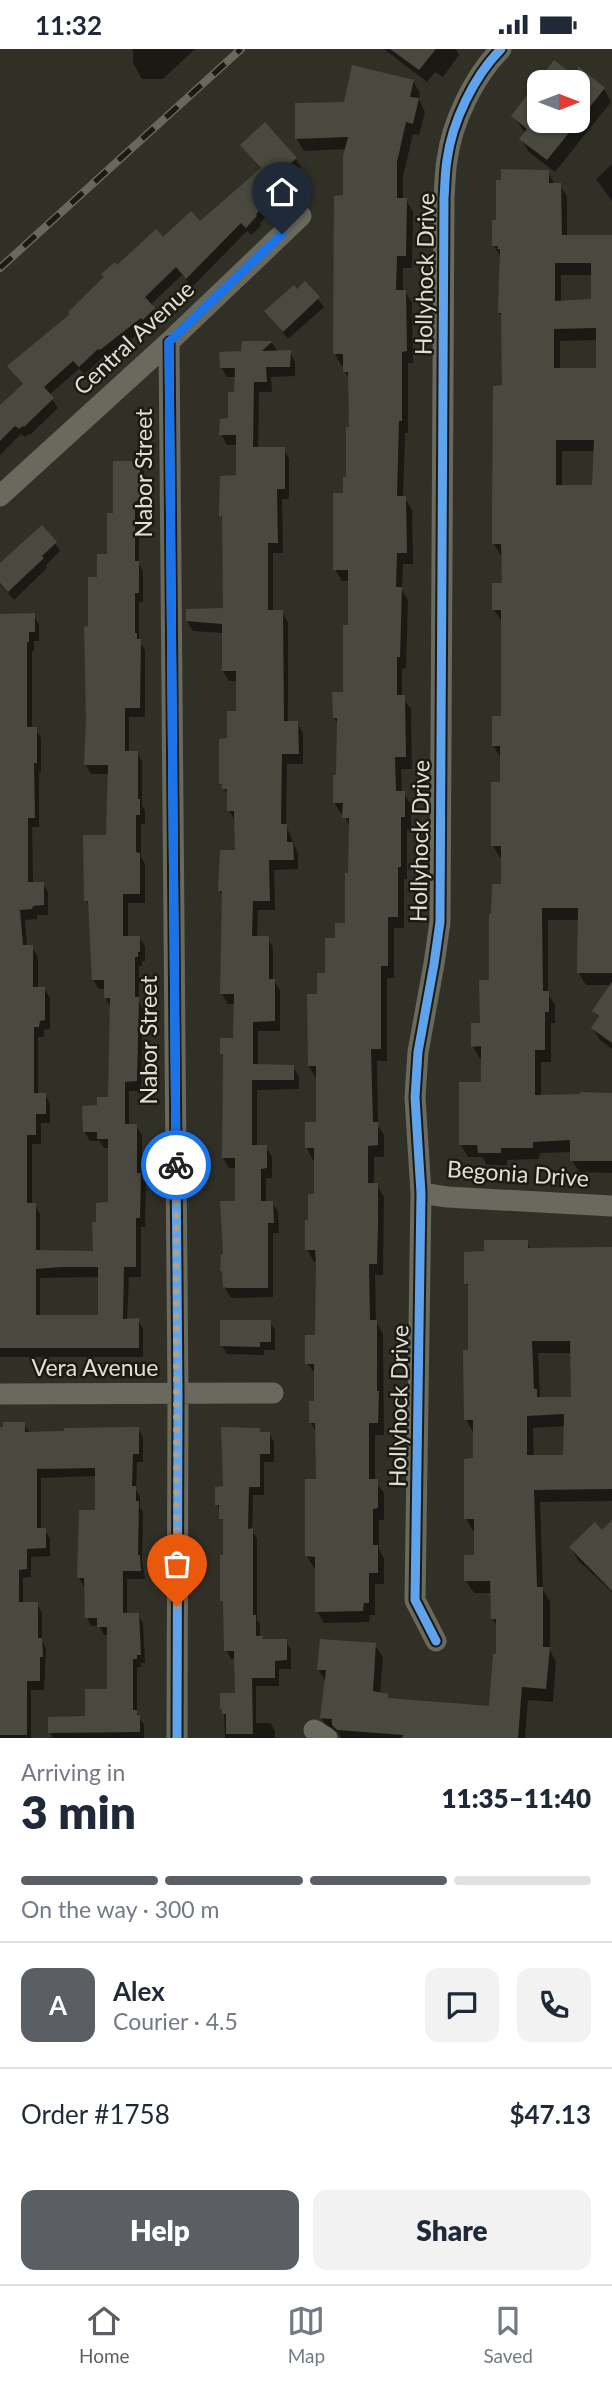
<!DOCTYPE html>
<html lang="en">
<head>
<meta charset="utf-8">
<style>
	body { margin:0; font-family:Lato,sans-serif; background:#f2f2f3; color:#1f2937; height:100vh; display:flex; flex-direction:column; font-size:26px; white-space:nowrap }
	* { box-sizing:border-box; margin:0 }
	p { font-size:23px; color:#747a83 }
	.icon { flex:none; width:38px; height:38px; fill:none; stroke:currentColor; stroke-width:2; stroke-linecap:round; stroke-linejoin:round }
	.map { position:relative; height:1689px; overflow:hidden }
	.drawer { display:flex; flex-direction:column; background:#fff; flex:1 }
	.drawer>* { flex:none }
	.needle { width:46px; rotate:90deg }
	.controls { position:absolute; left:527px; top:21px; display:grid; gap:14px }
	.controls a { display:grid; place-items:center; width:63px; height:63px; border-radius:14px; background:#fff; box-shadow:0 2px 5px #0004; font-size:35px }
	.pin { position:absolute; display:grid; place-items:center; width:60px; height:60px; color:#fff; margin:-72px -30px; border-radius:50% 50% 50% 0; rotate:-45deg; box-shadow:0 0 7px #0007 }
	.pin .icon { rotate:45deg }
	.courier { position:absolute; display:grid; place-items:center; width:70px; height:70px; margin:-35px; border:5px solid #1a73e8; border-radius:50%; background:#fff; color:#222; box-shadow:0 2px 9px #0007 }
	.headline em { font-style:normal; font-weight:800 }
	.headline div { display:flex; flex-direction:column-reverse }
	.headline { display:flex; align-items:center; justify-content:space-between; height:119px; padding:0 21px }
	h1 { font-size:46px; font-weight:800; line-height:52px }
	.bar { display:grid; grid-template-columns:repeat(4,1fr); gap:10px 7px; align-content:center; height:84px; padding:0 21px }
	.bar i { height:9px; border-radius:5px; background:#e0e1e3 }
	.bar .current { background:#5b5f63 }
	.bar p { grid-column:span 4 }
	.line { display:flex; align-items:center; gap:18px; padding:0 21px; border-top:2px solid #e0e1e3 }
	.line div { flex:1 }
	.round { display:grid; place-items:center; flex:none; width:74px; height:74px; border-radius:14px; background:#f2f2f3 }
	.button { display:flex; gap:14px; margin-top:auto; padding:14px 21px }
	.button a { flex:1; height:80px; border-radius:14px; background:#5b5f63; color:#fff; font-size:28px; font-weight:800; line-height:80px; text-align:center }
	.button a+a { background:#f2f2f3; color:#1f2937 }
	.status { display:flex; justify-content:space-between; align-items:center; height:49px; padding:0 35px; background:#fff; direction:ltr }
	.status svg { height:19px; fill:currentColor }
	.tab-bar { display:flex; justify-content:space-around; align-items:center; height:98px; border-top:2px solid #e0e1e3; background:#fff; font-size:19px; color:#747a83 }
	.tab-bar a { display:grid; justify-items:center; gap:4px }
	.tab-bar .current { color:#5b5f63 }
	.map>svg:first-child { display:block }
	.shadow { fill:#0007; fill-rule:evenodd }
	.building { fill:#4a493f; fill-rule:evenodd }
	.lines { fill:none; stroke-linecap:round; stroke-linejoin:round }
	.minor { stroke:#6a695d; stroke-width:21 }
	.rail-casing { stroke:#69675e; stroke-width:8 }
	.rail { stroke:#1b1a13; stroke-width:5; stroke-dasharray:16; stroke-linecap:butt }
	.cycleway-casing { stroke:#1b1a13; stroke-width:13 }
	.cycleway { stroke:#60a3ed; stroke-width:9 }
	.done { stroke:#a4a299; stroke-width:7; stroke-dasharray:0 12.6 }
	.route { stroke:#1a73e8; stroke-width:9 }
	.labels { text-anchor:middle; stroke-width:5; stroke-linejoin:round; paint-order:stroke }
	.street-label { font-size:23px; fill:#e2e0d6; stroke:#1b1a13 }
</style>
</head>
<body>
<div class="status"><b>11:32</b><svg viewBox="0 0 49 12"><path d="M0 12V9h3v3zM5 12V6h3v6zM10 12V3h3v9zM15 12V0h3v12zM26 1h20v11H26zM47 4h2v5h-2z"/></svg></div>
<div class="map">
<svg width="612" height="1689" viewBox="0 0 612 1689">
	<rect width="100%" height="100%" fill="#313027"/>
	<path class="shadow" d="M133,0H195L163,30H142L133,14Z
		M384,0H456L459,6L443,28L435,23L427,33Z
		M554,14L572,28L578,20L604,40L611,53L555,123L529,103L521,90L526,85L513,67L539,33V72H578V33H539Z
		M413,32L420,44L419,51L425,63L419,86L413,85L403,127V151H406L413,163L412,219H403V242H405L412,254L413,314H408V384H405L403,449H405L412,461L413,515H403L402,541L408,551L406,619L402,620V648L411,660L412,720H401L402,744H404L411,756V780H407V830H404V879H394V929H387V1012H377L378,1077L384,1086V1108H374V1136H377L384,1148L383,1226H375L376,1272L383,1285L384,1386H375V1432L384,1444V1471H379V1500L384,1510V1535H375V1566H370L369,1573L324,1574L317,1562L316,1519H314L307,1507L317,1432V1385L311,1374L316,1354V1326L307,1314L317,1287L318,1213H314L307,1200L316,1146V1111H313L307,1099L318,1075L316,1029L309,1017L319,947L337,891L346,876L349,826L350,779L344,765H341L334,753L338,727L339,676L334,669L344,644L350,578V532H342L335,520L348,429L351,380L350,332L345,323V317H342L335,305L347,100L304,102L297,90L346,55Z
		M243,97L296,110L301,119L287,130L295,141L260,174L261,177L251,186L247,182L192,238L182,226L150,256L159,269L106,309L104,307L85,325L79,320L49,346L58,359L30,386L29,385L25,388L21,385L0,406V359L24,337L9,318L72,266L117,218L163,191L200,174L262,121Z
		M612,115V152L596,130Z
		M548,123L555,136H560L567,148V188H612V936H586L579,924L580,871H548V945L555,956V974H551V1013H541V1048L612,1045V1124L579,1123L572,1111V1103L540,1104L539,1110L507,1111V1116H487L482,1108H468L461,1096L483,1035V1009L480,1010L473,998L482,976L490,933L503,836V809H500L493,797L502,734L500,708L493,696L503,668L502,573L494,561L504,536L503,507H501L494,495L504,338L503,270L499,264L501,209L494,197L498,172ZM561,226H593V252L561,254ZM597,291L598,321H560V292ZM562,402H595L593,437H562Z
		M305,234L324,258L288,290L266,263Z
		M243,294H272L278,303H290L295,313V327L271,328L272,343H259L258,400H284L289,410V450H282L283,504H273V563H282L288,573V674H297L303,684V715H287L286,776L298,805V820L274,821L275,861H258L257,889H268L273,899V930L280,941V982H258V1017L293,1018L299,1028V1040L257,1041V1097L266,1098L272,1108V1129H266V1153H272L278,1163L279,1184H273V1248L234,1249L230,1248L224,1237L225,1207L237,1153V1119H229L223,1109L225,1011L221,1005L234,991L236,955H228L222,945L224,848L220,841L236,803V773L229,762V748L221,735L228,691L238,664V632H229L223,622V584L193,582L187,572L225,561L224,472L221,467L238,428V396H227L221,385L230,371L236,345V328H227L221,318L243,304Z
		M139,414L144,423V461H139V515L143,523V553H139V591L145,601V668H129V703H137L142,713V757L145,761V775H141V808L145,815V854H128V888H139L145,898V912H142V917H139V953L143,960L141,1042H129V1077H136L142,1086V1129L146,1135L145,1178H141V1228H129L127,1271H138L143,1280V1308H0V567L34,566L39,576V592H34V602H32V680H36L41,689V723H39V778H32L33,834H43L48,844V866H37V870L25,871L27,898H32L38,908V939H44L50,949V980L44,981V988H38V1046L45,1045L50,1055V1074H41V1095H32V1156H35L40,1165V1203H95L98,1174L109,1155V1099H104L100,1092H90L84,1082L98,1058L109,1049L111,959L105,948V940H99L93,931L90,858L86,852L108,788L109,725H91L86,716L90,579L99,530L109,507L115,466ZM100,1228V1267L40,1268V1229Z
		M55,494L60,502L46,516L47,519L14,551L0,535V517Z
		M612,936V1000L600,991L593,979L599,970L594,962Z
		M527,1193L531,1201L612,1200V1452L540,1453L543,1541L550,1553V1601L556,1613L553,1653L528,1651L525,1689H341L337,1682L329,1681L321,1668L326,1633L318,1620L375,1596L383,1609L380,1645L387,1647L389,1651L490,1659L498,1607V1579L493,1570L492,1544H474L466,1532L476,1508V1482H473L466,1469L475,1411L473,1383L466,1370L470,1303V1241L466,1234L486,1204ZM538,1304H572L573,1349L540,1348ZM566,1377L565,1408H534L533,1379Z
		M270,1273L275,1281V1301H264V1306L227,1305L222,1297Z
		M24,1375L30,1385L138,1380L143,1388V1413H137L136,1441L140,1448V1458L143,1463L142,1512L145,1530H127V1566H138L143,1574L145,1614H141V1618H137V1664L144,1676V1689H53L50,1683L87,1669L109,1642V1586H104L99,1577H91L87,1568L86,1538H84L79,1529L80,1462H97V1427L41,1429V1481H45L50,1490V1507L31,1508V1528L23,1529V1555H37L42,1564V1592L46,1600L44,1641H31V1689H0V1380Z
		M259,1380L261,1384H269L274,1393V1413H264V1446H253L252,1482L257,1490V1571L260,1576V1589L264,1592H286L291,1601V1620H279V1637H256V1674H271L275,1683V1689H225L224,1663L221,1659L236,1646V1610H231L226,1601L225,1477L217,1455Z
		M612,1473V1543L578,1511L571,1499L602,1483Z"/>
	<path class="building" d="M390,0H436L419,21Z
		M554,11L578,30V17L605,39L547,111L519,90L527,80L511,67ZM539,33H578V72H539Z
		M352,16L414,31L410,48L419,49L413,75L406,73L397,113V149H407L406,207H397L396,241H406L407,302L402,303V372H399L397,447H406L407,504H397L396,538H402L400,608H397V646H405L406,708H395L396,742H405V768H401V818H398V868H388V917H381V1000H371L373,1073H378V1096L368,1097V1134H378V1175L377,1215H369L370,1271H377V1342H379L378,1374H369V1430H378V1459L373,1460V1496H378V1524H369V1554H364L363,1562L315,1563V1508L305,1507V1430H316L315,1374H309V1352H314V1315H305V1286H315L316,1215L315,1201H305V1171H308V1145H314V1099H305V1073H316V1017H308L307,945H317V924H325V889H335V874H345V824H348L349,769H342L343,754H333V726H336L337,669H333L332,643H343V576H348V521H333V444H343V428H346V378H349L348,323H343V305H333L334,147L343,146V107L348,88L295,90V54L344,53Z
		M265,73L297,109L282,121L291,132L256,165L257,167L246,179L241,174L186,230L176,218L145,248L155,259L143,271L141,269L100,301L98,300L79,318L73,312L44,338L54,349L24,378L23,377L19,380L15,377L0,392V356L23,335L7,317L70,265L68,263L104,228L101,225L115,213L117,216L156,180L163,188L191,162L200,172L261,119L240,96Z
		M501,120L549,121V134H561L562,186H612V924H577L578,859H542L543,942H549V963H545V1001H535V1046L580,1045V1043L612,1044V1112H570V1091L533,1093V1099H501V1104H478L477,1096H459V1033H481V997L471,998V974H480L479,931H489V865H491L492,835H501V797H491V733H500V697H492V667H501V561H492V534H502L501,495H492V462L493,337L502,336L501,264H498L500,200H497L498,197H492V171H496V131H501ZM555,214H591V250L555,252ZM596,279V319H554V280ZM556,391H594L592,436H556Z
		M305,232L320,248L283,283L264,262L294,236L297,240Z
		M242,292H273L262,302L291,301L290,318H266L267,333H254L253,398H285V440H277L278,494H268V561H283L284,672H298L299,705H282L281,775H287V793H293L294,811H269L270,852H253L252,887H269V930H275V972L253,973V1015L294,1016V1031H252V1096H267V1119L261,1120V1152H273L274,1174H268V1239H227L223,1238L222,1222H220L221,1205H223L220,1152H235V1109H222L223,1006L220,1005V989H233L234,945H220L222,842H218L220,801H235L234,762H227V740H222V735H219V690L227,689V662H236V622H222V575L186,572V560L223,559L222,467L219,468L220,427L236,426V386H219L220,370L228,369V343H234L235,319H220L219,303L241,302Z
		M113,412H140V452H135V512H139V544H135V584H137V590H141L140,659H125V702H138V750H140V766H136V803L140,804V845H123V887H140V903H138V908H135V948H139L137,1032L125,1033V1075H137V1124H141L140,1169H136V1218H124L123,1270L139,1269V1299H0V565L35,564V583H29V593H27V678H37V714H34L35,769H28V833H44V856L33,857L32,860L20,861L23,896H33V938H45V971L40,972L39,978H34V1044H46V1065H36V1086H27V1154H36V1201L93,1202L92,1173H96V1154L108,1153V1090H97V1083H83L82,1057L97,1056V1048H108L110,949H104V931H92L88,852H84L83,786H106L108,716H84L86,671L84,578L88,577V528H97V505H107V464H113ZM61,1218H98V1266H36V1220Z
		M42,476L57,493L42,507L44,509L8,543L0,534V514Z
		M612,933V994L591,979L599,967L592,962Z
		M484,1191H528V1199L612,1198V1440L534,1441L537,1538H543V1598H550L546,1640L522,1638L518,1689H402L403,1686L337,1681L332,1676V1670L320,1669L326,1621H317L320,1590L376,1594L373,1642L388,1645V1649L489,1657L493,1605H496V1570H491L490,1532H464V1506H474V1470H464V1410L473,1409V1371H464L463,1301H468V1235H464V1203L484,1202ZM532,1292H570L571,1348H537V1340H534ZM564,1365L563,1406H527V1367Z
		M220,1271H271V1293H260V1298L220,1297Z
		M3,1373H25V1383L64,1382V1379L139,1378V1405H133L132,1437H136V1452H139L138,1506H140L141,1522H123V1564H139L141,1606H137V1610H133V1661H137V1666H140V1683L48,1684V1668L85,1667V1640H107V1578H97V1569H85L84,1529H77L79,1461H95V1419L37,1420V1479H46V1499L27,1500V1520L19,1521V1553H38V1589H42L43,1608H40V1632H27V1686H0V1378H3Z
		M221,1378L260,1379V1383H270V1405H260V1438H249L248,1480L253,1479V1566H256V1587H263L262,1590H287V1611L275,1612V1629H252L253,1685H226V1665H222V1660H220V1644H235L234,1602H224L223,1552H220V1506H223V1470H219V1456H215V1438L223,1437Z
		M612,1471V1542L569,1498L595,1473L602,1481Z"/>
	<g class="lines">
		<path class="minor" d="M169,293L178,1345L177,1689
			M0,447L169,293L301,167
			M421,1144L447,1148L612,1157
			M0,1345L273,1344
			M436,1592L415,1551L421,1144L415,1048L418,1003L434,915L440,873L444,149C445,136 445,123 447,111C452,73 474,27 501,0
			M314,1681L327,1689"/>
		<defs>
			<path id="rail" d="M0,219L241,0"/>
		</defs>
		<use href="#rail" class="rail-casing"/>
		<use href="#rail" class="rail"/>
		<defs>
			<path id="cycleway" d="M169,293L178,1345L177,1689
				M436,1592L415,1551L421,1144L415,1048L418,1003L434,915L440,873L444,149C445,136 445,123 447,111C452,73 474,27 501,0"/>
		</defs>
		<use href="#cycleway" class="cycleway-casing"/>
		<use href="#cycleway" class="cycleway"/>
	</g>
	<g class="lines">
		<path class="done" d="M176,1116L177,1557"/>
		<path class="route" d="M176,1116L169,293L282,185"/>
	</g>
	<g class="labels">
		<g class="street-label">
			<text transform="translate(425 225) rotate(-89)" y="8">Hollyhock Drive</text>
			<text transform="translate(134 289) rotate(-43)" y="8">Central Avenue</text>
			<text transform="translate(144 424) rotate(-90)" y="8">Nabor Street</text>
			<text transform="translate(420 792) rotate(-89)" y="8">Hollyhock Drive</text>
			<text transform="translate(149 991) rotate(-90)" y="8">Nabor Street</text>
			<text transform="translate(518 1125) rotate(4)" y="8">Begonia Drive</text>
			<text x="95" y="1327">Vera Avenue</text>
			<text transform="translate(399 1357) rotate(-89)" y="8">Hollyhock Drive</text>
		</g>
	</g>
</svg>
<div class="controls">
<a><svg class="needle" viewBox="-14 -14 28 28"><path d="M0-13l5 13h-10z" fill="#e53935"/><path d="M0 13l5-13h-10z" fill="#747a83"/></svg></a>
</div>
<div class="pin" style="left:177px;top:1557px;background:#ea580c"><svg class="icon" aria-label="bag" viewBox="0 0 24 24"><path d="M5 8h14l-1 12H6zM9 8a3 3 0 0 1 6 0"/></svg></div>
<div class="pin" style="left:282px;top:185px;background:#1f2937"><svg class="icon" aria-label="home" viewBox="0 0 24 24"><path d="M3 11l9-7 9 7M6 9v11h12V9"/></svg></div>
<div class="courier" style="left:176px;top:1116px"><svg class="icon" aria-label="bike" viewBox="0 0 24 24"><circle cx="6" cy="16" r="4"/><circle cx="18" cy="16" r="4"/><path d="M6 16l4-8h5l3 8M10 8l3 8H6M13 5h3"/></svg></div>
</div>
<section class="drawer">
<div class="headline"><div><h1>3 min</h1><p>Arriving in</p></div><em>11:35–11:40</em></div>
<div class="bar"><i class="current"></i><i class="current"></i><i class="current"></i><i></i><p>On the way · 300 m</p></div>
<div class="line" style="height:126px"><b class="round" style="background:#5b5f63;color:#fff">A</b><div><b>Alex</b><p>Courier · 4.5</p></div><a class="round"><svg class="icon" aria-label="chat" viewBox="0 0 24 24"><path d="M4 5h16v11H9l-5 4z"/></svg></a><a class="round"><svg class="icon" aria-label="phone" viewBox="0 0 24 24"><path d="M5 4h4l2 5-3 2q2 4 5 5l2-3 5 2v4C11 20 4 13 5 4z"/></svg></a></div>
<div class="line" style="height:91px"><div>Order #1758</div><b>$47.13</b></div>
<div class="button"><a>Help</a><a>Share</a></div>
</section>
<nav class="tab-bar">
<a class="current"><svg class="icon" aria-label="home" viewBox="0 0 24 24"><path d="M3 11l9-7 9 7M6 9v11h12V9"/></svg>Home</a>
<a><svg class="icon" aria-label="map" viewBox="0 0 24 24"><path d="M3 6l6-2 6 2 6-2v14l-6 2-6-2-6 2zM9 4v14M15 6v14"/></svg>Map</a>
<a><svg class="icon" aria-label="saved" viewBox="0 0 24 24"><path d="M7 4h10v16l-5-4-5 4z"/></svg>Saved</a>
</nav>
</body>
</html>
